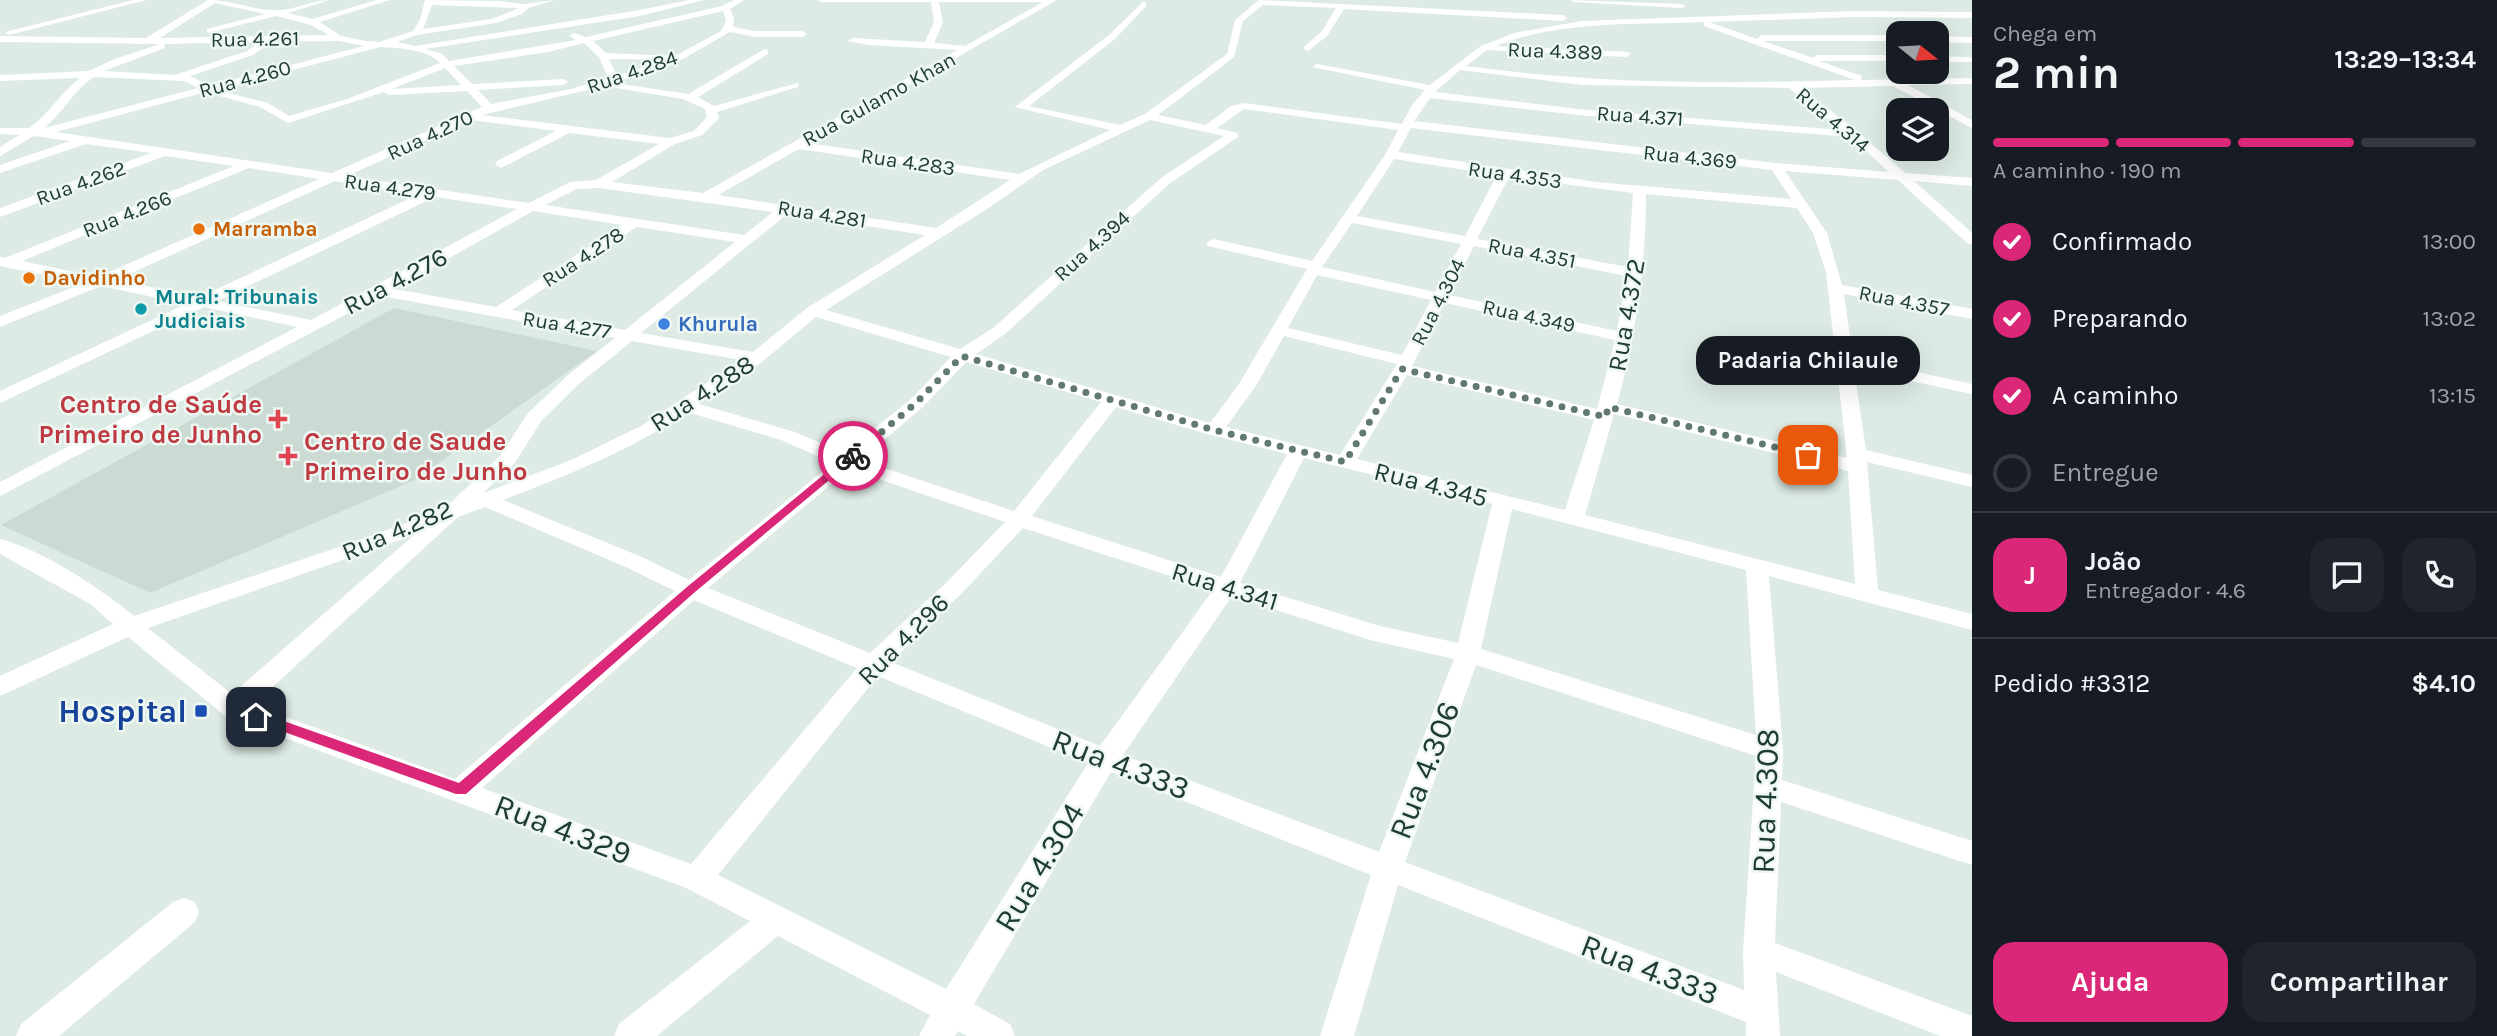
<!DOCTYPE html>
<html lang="pt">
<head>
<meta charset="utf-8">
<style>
	body { margin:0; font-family:Karla,sans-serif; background:#20242c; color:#f1f3f6; height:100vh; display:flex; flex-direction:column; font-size:26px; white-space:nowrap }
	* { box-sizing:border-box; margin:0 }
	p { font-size:23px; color:#9ea1a6 }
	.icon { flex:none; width:38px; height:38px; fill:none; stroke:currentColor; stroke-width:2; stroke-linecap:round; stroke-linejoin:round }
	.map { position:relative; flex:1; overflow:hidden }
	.panel { display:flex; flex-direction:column; background:#171b24; width:525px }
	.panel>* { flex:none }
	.needle { width:46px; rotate:108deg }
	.tools { position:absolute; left:1886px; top:21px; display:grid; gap:14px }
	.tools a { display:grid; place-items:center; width:63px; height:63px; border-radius:14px; background:#171b24; box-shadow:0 7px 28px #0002; font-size:35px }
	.pin { position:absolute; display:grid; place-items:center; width:60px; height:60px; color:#fff; margin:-30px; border-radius:14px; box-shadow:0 4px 10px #0006 }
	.courier { position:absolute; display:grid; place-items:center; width:70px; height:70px; margin:-35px; border:5px solid #db2777; border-radius:50%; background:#fff; color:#222; box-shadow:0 2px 9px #0007 }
	.bubble { position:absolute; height:49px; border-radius:21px; background:#171b24; box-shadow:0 7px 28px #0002; font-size:23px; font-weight:700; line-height:49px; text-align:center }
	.head em { font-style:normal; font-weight:700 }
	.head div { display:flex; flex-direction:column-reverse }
	.head { display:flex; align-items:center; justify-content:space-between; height:119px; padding:0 21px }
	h1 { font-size:46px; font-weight:700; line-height:52px }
	.bar { display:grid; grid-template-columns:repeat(4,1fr); gap:10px 7px; align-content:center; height:84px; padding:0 21px }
	.bar i { height:9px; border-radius:5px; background:#363941 }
	.bar .selected { background:#db2777 }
	.bar p { grid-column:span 4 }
	.line { display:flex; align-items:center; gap:18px; padding:0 21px; border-top:2px solid #363941 }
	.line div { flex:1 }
	.round { display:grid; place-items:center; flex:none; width:74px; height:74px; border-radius:21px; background:#20242c }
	ol { padding:0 21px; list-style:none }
	li { display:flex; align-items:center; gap:21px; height:77px }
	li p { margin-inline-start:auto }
	li .icon { padding:7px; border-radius:50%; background:#db2777; color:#fff; stroke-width:4 }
	li:last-child { color:#9ea1a6 }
	li i { width:38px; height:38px; border:4px solid #363941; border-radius:50% }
	.action { display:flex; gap:14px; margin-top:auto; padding:14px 21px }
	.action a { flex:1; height:80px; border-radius:21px; background:#db2777; color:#fff; font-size:28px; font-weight:700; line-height:80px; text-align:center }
	.action a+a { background:#20242c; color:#f1f3f6 }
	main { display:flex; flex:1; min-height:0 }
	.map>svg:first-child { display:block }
	.built { fill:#cbdbd3 }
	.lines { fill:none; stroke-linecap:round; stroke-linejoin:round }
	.minor { fill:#fff; fill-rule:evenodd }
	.route { fill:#db2777 }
	.done { stroke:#617970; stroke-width:7; stroke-dasharray:0 12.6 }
	.food-dot { fill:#e8710a; stroke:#eef7f2; stroke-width:2.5 }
	.culture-dot { fill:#0f9aa8; stroke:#eef7f2; stroke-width:2.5 }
	.shop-dot { fill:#3f7fe0; stroke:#eef7f2; stroke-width:2.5 }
	.health-dot { fill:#e0444e; stroke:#eef7f2; stroke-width:2.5 }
	.transit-dot { fill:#1a4fb4; stroke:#eef7f2; stroke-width:2.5 }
	.labels { text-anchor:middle; stroke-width:5; stroke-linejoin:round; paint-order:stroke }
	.far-street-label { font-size:21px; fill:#1e3c32; stroke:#eef7f2 }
	.far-food-label { font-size:21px; font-weight:bold; fill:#c56008; stroke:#eef7f2; text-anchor:start }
	.far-culture-label { font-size:21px; font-weight:bold; fill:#0d838f; stroke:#eef7f2; text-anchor:start }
	.far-shop-label { font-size:21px; font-weight:bold; fill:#366cbe; stroke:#eef7f2; text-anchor:start }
	.street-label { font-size:26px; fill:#1e3c32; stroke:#eef7f2 }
	.health-label { font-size:26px; font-weight:bold; fill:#be3a42; stroke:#eef7f2; text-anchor:end }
	.near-transit-label { font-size:32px; font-weight:bold; fill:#164399; stroke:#eef7f2; text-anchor:end }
	.near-street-label { font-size:32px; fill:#1e3c32; stroke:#eef7f2 }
</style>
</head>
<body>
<main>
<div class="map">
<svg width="1972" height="1036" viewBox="0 0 1972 1036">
	<rect width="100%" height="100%" fill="#ddebe4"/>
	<path class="built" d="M394,308L597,351L415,480L150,593L1,525Z"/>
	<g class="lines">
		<path class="minor" d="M133,0H147L9,35L5,32Z
			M208,0C231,0 252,10 275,10C293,11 311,0 330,0L288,13L312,19L377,0H390L320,22L341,36L366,41L379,42L413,31L420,20L425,0L500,1L525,4L555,0L528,8L522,14L496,23L417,35L397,42L415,46L640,10L689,0H704L640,16L425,49L442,54L449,61L576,40L569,36L574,33L586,37L722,6L734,0H744L730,9L734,18L733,27L755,31H802L807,34L802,37H755L730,32L683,59L615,83L688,94L765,49L768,50V54L698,97L714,106L798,83V87L717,112L719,118L702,135L675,144L612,182L703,193L957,50L868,45L848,41L853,38L925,42L934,22L931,2H821L817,0H1057L808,143L1019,174L1110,130L1015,107L1109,35L1144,1L1147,5L1115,39L1029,106L1120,125L1145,114L1227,54L1235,20L1259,0L1563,15L1567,18L1563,21L1344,9L1328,35L1308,51L1303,48L1322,31L1336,8L1263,5L1243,21L1234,57L1158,115L1206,125L1231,106L1244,103L1402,124L1412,105L1425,90L1312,67L1317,64L1430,85L1481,46L1514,33L1581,21L1855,11L1972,12V18L1855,17L1709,22L1757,39L1761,35H1899V41H1763L1813,58L1817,55H1899V61H1819L1862,76L1861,80L1972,78V84L1908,85L1972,120V128L1893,86L1801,88L1858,132L1905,173L1972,178V186L1914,181L1972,233V244L1967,243L1898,180L1785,171L1827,233L1842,285L1972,309V319L1844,294L1853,358L1972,384V394L1854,369L1866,450L1972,475V487L1867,462L1878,590L1972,614V630L1769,576L1783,750L1782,780L1972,841V865L1781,802L1775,943L1972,1016V1036H1940L1776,972L1780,1036H1746V1022L1398,885L1354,1036H1320L1371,875L1111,772L974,1004L1010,1024L1015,1036H967L958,1031L955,1036H919L930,1015L778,936L657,1036H614L619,1024L750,921L686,888L224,715L128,637L0,696V676L113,624L90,604L0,554V539C45,551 98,587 134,616L357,541L444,509L500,456L528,413L568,375L615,338L381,296L0,496V482L297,327L204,307L0,403V391L186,304L101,286L0,327V316L84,283L0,266V257L5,258L234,166L165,156L0,217V208L151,153L86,144L0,173V165L70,141L34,136L0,156V147L19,135L0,134V128H29C49,114 60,93 80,78L0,81V75L89,71L112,60L160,44L0,42V36L146,38ZM939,2H1043L965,46L934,43L943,22ZM215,3L265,14L207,29V33L277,16L311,25L329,35L160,38ZM432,5L519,8L492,19L423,29ZM723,11L726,21L721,31L675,56L606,53L593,41ZM1704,22V26L1855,80C1726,84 1596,84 1466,66L1487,50L1626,57L1631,54L1629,52L1496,46C1561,20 1635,25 1704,22ZM339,41L364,46L209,86L190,76L253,55L264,47L262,42ZM253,42L254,46L247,51L175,75L104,71L165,48L164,44ZM584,43L599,57L608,78L571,89L491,104L478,90L563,85L568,82L563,79L472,84L454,66L548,52ZM380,47C399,48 427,49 440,63L347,99L289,116L268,103L217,90ZM609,59L665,60L617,76ZM445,68L461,85L392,89ZM1460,70L1582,85L1789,88L1841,130L1578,109L1435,92ZM94,77L184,81L198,88L44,128C63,113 73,91 94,77ZM604,86L683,99L705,109L707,117L694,131L670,138L482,115ZM467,91L482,107L332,173L56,132L206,92L260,107L288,123L384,92L389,95ZM1430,98L1578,115L1851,137L1889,172L1776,163L1414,121ZM1244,109L1398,130L1385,155L1312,261L1213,239L1206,243L1208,246L1307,269L1239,384L1210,423L976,354L1005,334L1169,184L1238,137V133L1217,128ZM471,120L556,131L497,161L495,164L501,168L569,133L659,144L596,180L570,182L529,203L347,176ZM1150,120L1224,136L1161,178L993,328L960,349L826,310L990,207L1043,170ZM1411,128L1772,170L1791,199L1596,182L1398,152ZM799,149L1010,180L936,228L718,195ZM1394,159L1497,175L1465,236L1357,216ZM249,168L319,179L98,277L22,261ZM1509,177L1633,193L1628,267L1477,239ZM335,181L419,194L200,297L116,280ZM599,188L773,212L744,235L545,205L577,189ZM1646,194L1797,208L1813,233L1826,272L1847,458L1617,404C1636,335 1646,265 1646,194ZM435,197L517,209L311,320L217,301ZM533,211L622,225L496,307L394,289ZM787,214L925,235L807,308L753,352L641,333ZM1352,223L1461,244L1435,292L1322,267ZM637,227L735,242L625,330L512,310ZM1474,246L1627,276L1617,331L1449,295ZM1317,275L1431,300L1402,355L1288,328ZM1445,303L1615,340L1597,409L1412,366ZM816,317L951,357L911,399L844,453L795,432L699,404L762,362ZM1284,336L1397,364L1340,455L1226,427L1256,386ZM632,341L741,360L641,426L569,461L483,493L514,464L542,420L580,383ZM966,362L1101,402L1014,511L860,460L923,407ZM1407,375L1594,420L1565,510L1357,459ZM1116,407L1207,434L1287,454L1221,577L1032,516ZM687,412L781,440L833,463L689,580L644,558L503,500C567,475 630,451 687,412ZM1614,414L1848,471L1855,584L1585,515ZM1304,458L1492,504L1458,643L1380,626L1240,583ZM849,469L1005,522L947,582L870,653L708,588ZM485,507L628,568L675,591L455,779L253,705L458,517ZM1512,509L1746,570L1756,735L1481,649ZM1023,528L1213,590L1100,746L891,662L963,592ZM414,535L232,694L148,628ZM1232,596L1370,640L1454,659L1379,852L1123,755ZM694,600L857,668L691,864L482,788ZM1476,665L1756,756L1743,951L1744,990L1405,862ZM878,676L1088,763L946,989L718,875Z
			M1570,0L1682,4L1686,6L1682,8L1574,2Z
			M1937,36L1972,37V43L1937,42Z
			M1937,56L1969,57L1972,58V62H1937Z
			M184,898L195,902L199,912L195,922L59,1036H16L21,1024L173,902Z"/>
	</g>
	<path class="route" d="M849,454L858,456L695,592L466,794H456L251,720L249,717L256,712L261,713L459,783L687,587Z"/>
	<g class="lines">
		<path class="done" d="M853,456L916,403L962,356L1214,430L1345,462L1402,369L1606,417L1608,407L1808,455"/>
	</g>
	<g class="food-dot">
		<circle cx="199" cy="229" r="7"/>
		<circle cx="29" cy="278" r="7"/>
	</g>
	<circle class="culture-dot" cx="141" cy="309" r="7"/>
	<circle class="shop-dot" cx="664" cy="324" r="7"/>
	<g class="health-dot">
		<path d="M274.5 408.5h7v7h7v7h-7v7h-7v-7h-7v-7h7z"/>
		<path d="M284.5 445.5h7v7h7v7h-7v7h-7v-7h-7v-7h7z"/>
	</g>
	<rect class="transit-dot" x="194" y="704" width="14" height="14" rx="3.5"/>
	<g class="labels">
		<g class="far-street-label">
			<text transform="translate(255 39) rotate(-1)" y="7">Rua 4.261</text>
			<text transform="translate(1555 51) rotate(2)" y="7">Rua 4.389</text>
			<text transform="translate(632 72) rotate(-19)" y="7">Rua 4.284</text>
			<text transform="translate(245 79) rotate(-15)" y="7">Rua 4.260</text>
			<text transform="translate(879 99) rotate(-29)" y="7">Rua Gulamo Khan</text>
			<text transform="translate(1640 116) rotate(4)" y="7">Rua 4.371</text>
			<text transform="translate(1833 120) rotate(40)" y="7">Rua 4.314</text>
			<text transform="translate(430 135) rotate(-25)" y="7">Rua 4.270</text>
			<text transform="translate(1690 157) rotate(6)" y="7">Rua 4.369</text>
			<text transform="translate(908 162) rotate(8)" y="7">Rua 4.283</text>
			<text transform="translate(1515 175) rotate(8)" y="7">Rua 4.353</text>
			<text transform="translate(81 183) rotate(-20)" y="7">Rua 4.262</text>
			<text transform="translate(390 187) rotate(8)" y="7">Rua 4.279</text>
			<text transform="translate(127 214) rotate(-22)" y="7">Rua 4.266</text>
			<text transform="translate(822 214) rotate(9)" y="7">Rua 4.281</text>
			<text transform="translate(1092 246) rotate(-42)" y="7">Rua 4.394</text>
			<text transform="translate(1532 253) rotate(11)" y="7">Rua 4.351</text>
			<text transform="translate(583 257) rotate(-33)" y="7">Rua 4.278</text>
			<text transform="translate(1904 301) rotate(11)" y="7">Rua 4.357</text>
			<text transform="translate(1438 302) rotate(-63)" y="7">Rua 4.304</text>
			<text transform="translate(1529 316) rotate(12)" y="7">Rua 4.349</text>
			<text transform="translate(567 325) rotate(9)" y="7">Rua 4.277</text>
		</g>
		<g class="far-food-label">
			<text x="213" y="236">Marramba</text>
			<text x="43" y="285">Davidinho</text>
		</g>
		<g class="far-culture-label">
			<text x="155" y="304">Mural: Tribunais<tspan x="155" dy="24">Judiciais</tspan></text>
		</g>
		<g class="far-shop-label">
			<text x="678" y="331">Khurula</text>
		</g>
		<g class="street-label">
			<text transform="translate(395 281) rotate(-28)" y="9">Rua 4.276</text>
			<text transform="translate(1626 315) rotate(-80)" y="9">Rua 4.372</text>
			<text transform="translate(702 393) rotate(-33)" y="9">Rua 4.288</text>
			<text transform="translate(1431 484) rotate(14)" y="9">Rua 4.345</text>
			<text transform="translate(397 530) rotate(-23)" y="9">Rua 4.282</text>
			<text transform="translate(1225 586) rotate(17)" y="9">Rua 4.341</text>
			<text transform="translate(903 639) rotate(-45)" y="9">Rua 4.296</text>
		</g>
		<g class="health-label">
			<text x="262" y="413">Centro de Saúde<tspan x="262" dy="30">Primeiro de Junho</tspan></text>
			<text x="304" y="450" text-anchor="start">Centro de Saude<tspan x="304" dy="30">Primeiro de Junho</tspan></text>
		</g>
		<g class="near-transit-label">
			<text x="187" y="722">Hospital</text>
		</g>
		<g class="near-street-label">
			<text transform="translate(1121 764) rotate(21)" y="11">Rua 4.333</text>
			<text transform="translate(1424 770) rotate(-69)" y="11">Rua 4.306</text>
			<text transform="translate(1765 801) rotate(-88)" y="11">Rua 4.308</text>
			<text transform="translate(563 829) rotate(21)" y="11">Rua 4.329</text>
			<text transform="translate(1039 867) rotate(-59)" y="11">Rua 4.304</text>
			<text transform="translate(1650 969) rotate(21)" y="11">Rua 4.333</text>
		</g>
	</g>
</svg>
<div class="tools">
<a><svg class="needle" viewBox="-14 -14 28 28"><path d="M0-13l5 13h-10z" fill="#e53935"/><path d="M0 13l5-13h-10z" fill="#9ea1a6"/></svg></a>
<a><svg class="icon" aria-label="layers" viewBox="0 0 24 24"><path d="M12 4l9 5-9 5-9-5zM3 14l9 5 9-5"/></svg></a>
</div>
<div class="pin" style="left:1808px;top:455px;background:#ea580c"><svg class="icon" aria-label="bag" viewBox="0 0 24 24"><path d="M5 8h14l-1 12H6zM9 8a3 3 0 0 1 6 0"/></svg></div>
<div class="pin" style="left:256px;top:717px;background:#1f2937"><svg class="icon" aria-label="home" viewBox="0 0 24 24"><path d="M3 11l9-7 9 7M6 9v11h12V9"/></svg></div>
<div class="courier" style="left:853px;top:456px"><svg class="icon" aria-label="bike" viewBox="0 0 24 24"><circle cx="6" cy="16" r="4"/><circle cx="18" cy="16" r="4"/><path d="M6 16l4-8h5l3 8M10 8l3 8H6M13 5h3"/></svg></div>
<div class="bubble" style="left:1696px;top:336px;width:224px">Padaria Chilaule</div>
</div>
<section class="panel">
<div class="head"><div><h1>2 min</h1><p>Chega em</p></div><em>13:29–13:34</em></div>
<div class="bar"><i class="selected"></i><i class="selected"></i><i class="selected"></i><i></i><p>A caminho · 190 m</p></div>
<ol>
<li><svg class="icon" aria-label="check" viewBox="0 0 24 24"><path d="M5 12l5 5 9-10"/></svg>Confirmado<p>13:00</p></li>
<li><svg class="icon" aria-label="check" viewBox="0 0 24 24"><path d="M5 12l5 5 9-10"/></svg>Preparando<p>13:02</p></li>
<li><svg class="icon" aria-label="check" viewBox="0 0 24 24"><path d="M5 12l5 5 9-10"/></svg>A caminho<p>13:15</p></li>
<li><i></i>Entregue</li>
</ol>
<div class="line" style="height:126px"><b class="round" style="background:#db2777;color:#fff">J</b><div><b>João</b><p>Entregador · 4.6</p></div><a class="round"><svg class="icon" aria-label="chat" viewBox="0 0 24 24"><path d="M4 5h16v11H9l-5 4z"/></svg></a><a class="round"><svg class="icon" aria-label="phone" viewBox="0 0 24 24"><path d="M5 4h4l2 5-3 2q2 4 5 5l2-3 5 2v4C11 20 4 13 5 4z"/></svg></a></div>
<div class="line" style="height:91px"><div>Pedido #3312</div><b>$4.10</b></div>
<div class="action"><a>Ajuda</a><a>Compartilhar</a></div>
</section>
</main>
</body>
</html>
